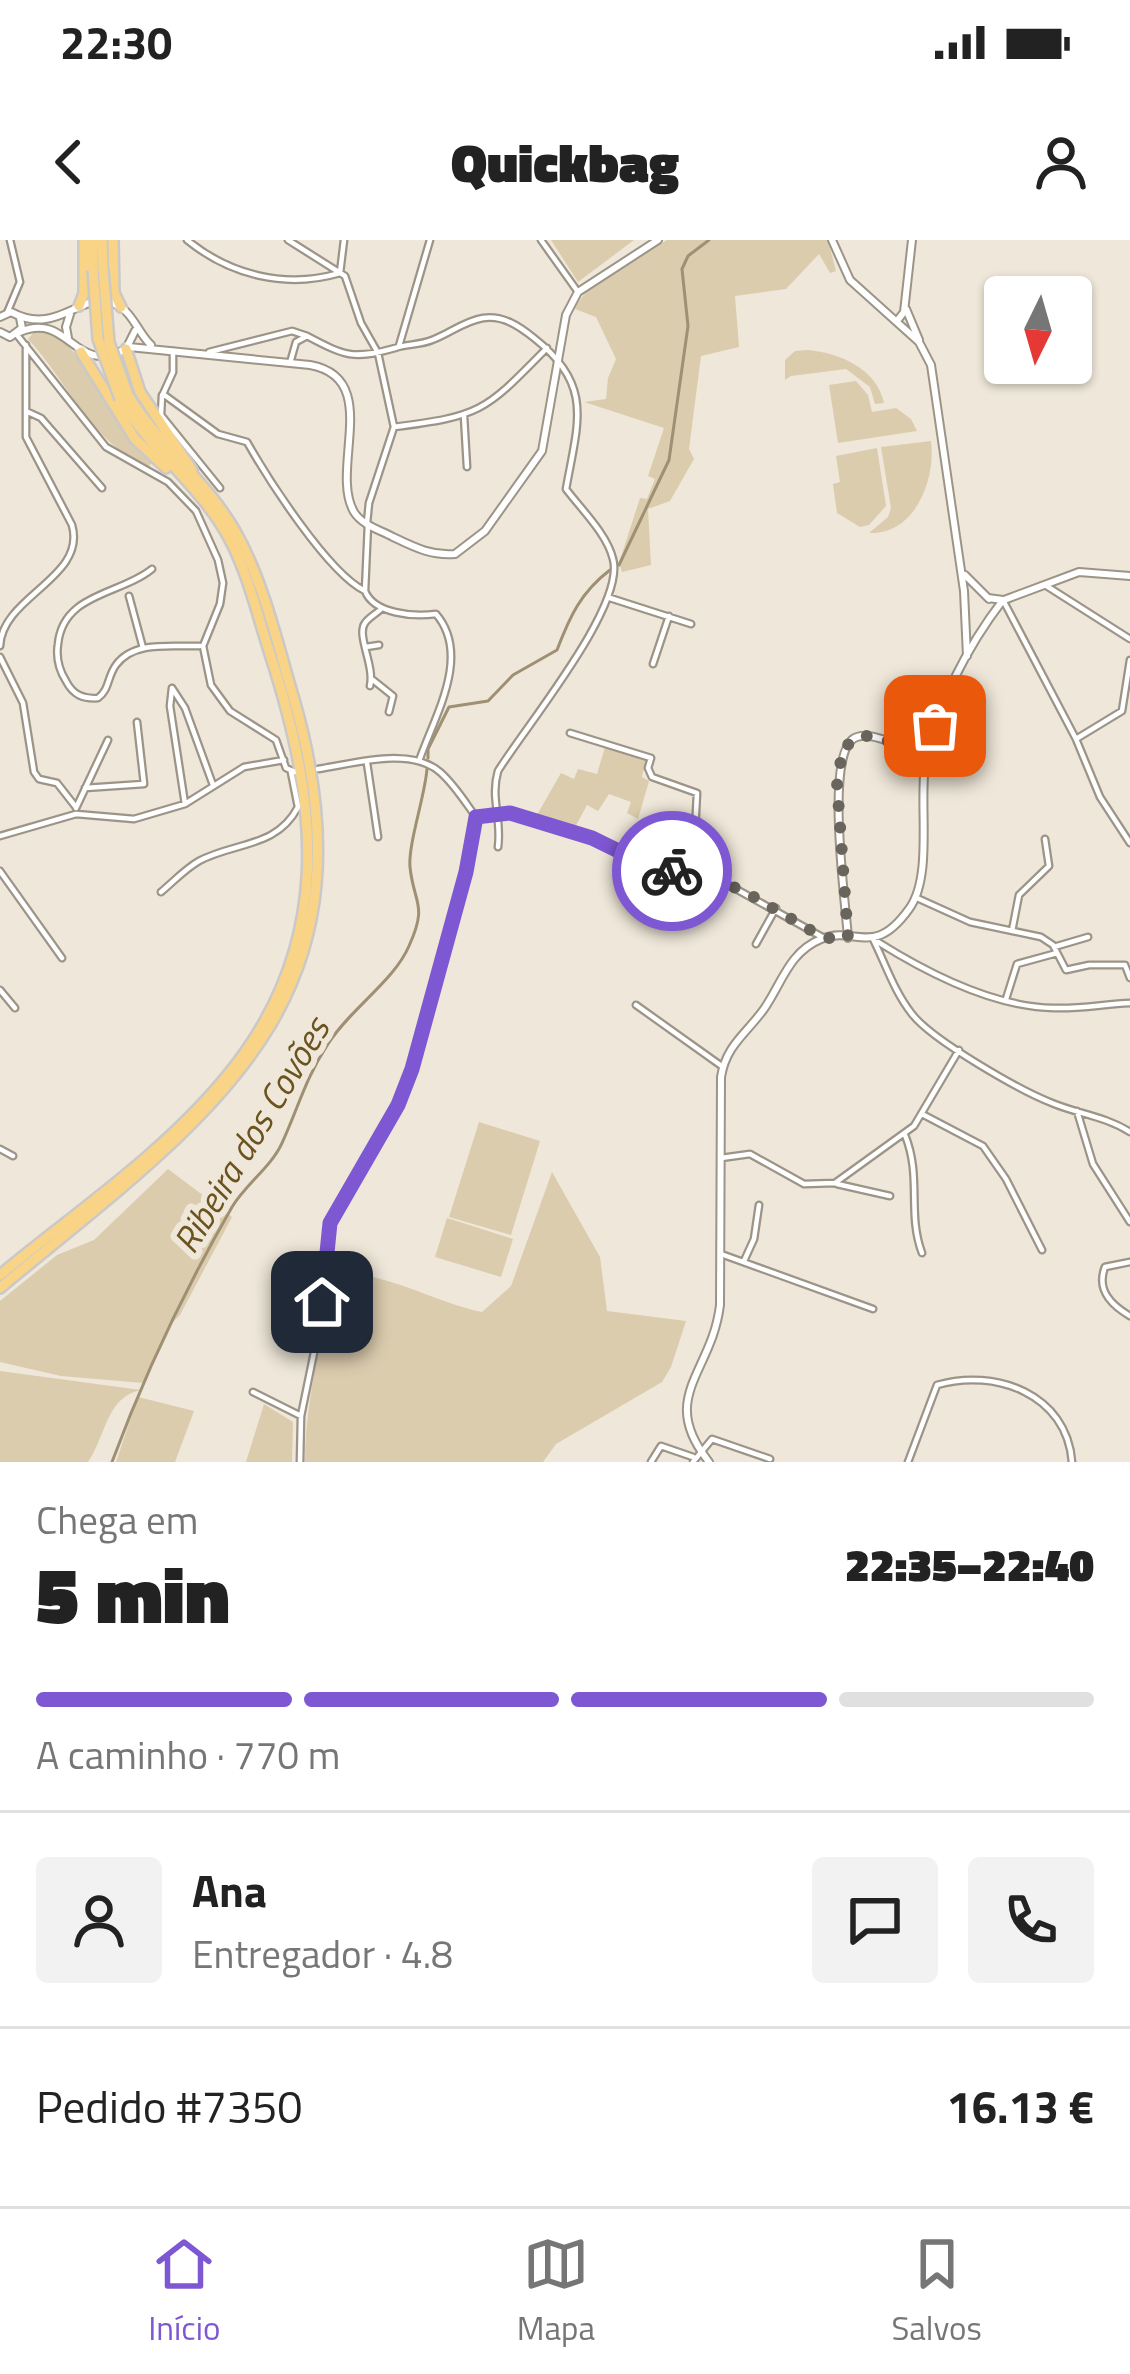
<!DOCTYPE html>
<html lang="pt">
<head>
<meta charset="utf-8">
<style>
	body { margin:0; font-family:"Titillium Web",sans-serif; background:#f2f2f2; color:#222; height:100vh; display:flex; flex-direction:column; font-size:45px; white-space:nowrap }
	* { box-sizing:border-box; margin:0 }
	p { font-size:39px; color:#767676 }
	.icon { flex:none; width:66px; height:66px; fill:none; stroke:currentColor; stroke-width:2; stroke-linecap:round; stroke-linejoin:round }
	.map { position:relative; height:1222px; overflow:hidden }
	.panel { display:flex; flex-direction:column; background:#fff; flex:1 }
	.panel>* { flex:none }
	.needle { width:78px; rotate:185deg }
	.fabs { position:absolute; left:984px; top:36px; display:grid; gap:24px }
	.fabs a { display:grid; place-items:center; width:108px; height:108px; border-radius:12px; background:#fff; box-shadow:0 3px 9px #0004; font-size:60px }
	.pin { position:absolute; display:grid; place-items:center; width:102px; height:102px; color:#fff; margin:-51px; border-radius:24px; box-shadow:0 6px 18px #0006 }
	.courier { position:absolute; display:grid; place-items:center; width:120px; height:120px; margin:-60px; border:9px solid #7e58d2; border-radius:50%; background:#fff; color:#222; box-shadow:0 3px 15px #0007 }
	.headline em { font-style:normal; font-weight:800 }
	.headline div { display:flex; flex-direction:column-reverse }
	.headline { display:flex; align-items:center; justify-content:space-between; height:204px; padding:0 36px }
	h1 { font-size:78px; font-weight:800; line-height:90px }
	.bar { display:grid; grid-template-columns:repeat(4,1fr); gap:18px 12px; align-content:center; height:144px; padding:0 36px }
	.bar i { height:15px; border-radius:9px; background:#e0e0e0 }
	.bar .active { background:#7e58d2 }
	.bar p { grid-column:span 4 }
	.line { display:flex; align-items:center; gap:30px; padding:0 36px; border-top:3px solid #e0e0e0 }
	.line div { flex:1 }
	.round { display:grid; place-items:center; flex:none; width:126px; height:126px; border-radius:12px; background:#f2f2f2 }
	.status { display:flex; justify-content:space-between; align-items:center; height:84px; padding:0 60px; background:#fff; direction:ltr }
	.status svg { height:33px; fill:currentColor }
	header { display:flex; justify-content:space-between; align-items:center; height:156px; padding:0 36px; background:#fff; font-size:54px; font-weight:800 }
	.tab-bar { display:flex; justify-content:space-around; align-items:center; height:168px; border-top:3px solid #e0e0e0; background:#fff; font-size:33px; color:#767676 }
	.tab-bar a { display:grid; justify-items:center; gap:6px }
	.tab-bar .active { color:#7e58d2 }
	.map>svg:first-child { display:block }
	.green { fill:#dbccae }
	.lines { fill:none; stroke-linecap:round; stroke-linejoin:round }
	.stream { stroke:#9f9073; stroke-width:3 }
	.minor-casing { stroke:#9b9487; stroke-width:9 }
	.tertiary-casing { stroke:#9b9487; stroke-width:10 }
	.trunk-casing { stroke:#cac9c8; stroke-width:14 }
	.minor { stroke:#fff; stroke-width:4.5 }
	.tertiary { stroke:#fff; stroke-width:6 }
	.trunk { stroke:#fad486; stroke-width:9 }
	.trunk-bridge-casing { stroke:#cac9c8; stroke-width:14; stroke-linecap:butt }
	.trunk-bridge { stroke:#fad486; stroke-width:9 }
	.done { stroke:#69645c; stroke-width:12; stroke-dasharray:0 21.6 }
	.route { stroke:#7e58d2; stroke-width:15 }
	.labels { text-anchor:middle; stroke-width:12; stroke-linejoin:round; paint-order:stroke }
	.water-label { font-size:36px; font-style:italic; fill:#6a531f; stroke:#efe7d9 }
</style>
</head>
<body>
<div class="status"><b>22:30</b><svg viewBox="0 0 49 12"><path d="M0 12V9h3v3zM5 12V6h3v6zM10 12V3h3v9zM15 12V0h3v12zM26 1h20v11H26zM47 4h2v5h-2z"/></svg></div>
<header><svg class="icon" aria-label="back" viewBox="0 0 24 24"><path d="M15 5l-7 7 7 7"/></svg>Quickbag<svg class="icon" aria-label="person" viewBox="0 0 24 24"><circle cx="12" cy="8" r="4"/><path d="M4 21q1-7 8-7t8 7"/></svg></header>
<div class="map">
<svg width="1130" height="1222" viewBox="0 0 1130 1222">
	<rect width="100%" height="100%" fill="#efe7d9"/>
	<path class="green" d="M551,0H634L578,42Z
		M667,0H828L836,31L830,33L819,14L786,49L735,56L739,107L701,116L689,209L694,219L670,261L648,269L651,325L622,332L619,323L640,258L647,259L655,239L648,236L664,188L584,162L606,159L608,138L616,119L596,77L575,69C590,36 637,18 667,0Z
		M35,91C74,92 91,142 110,171C122,190 137,207 152,223L148,227C91,203 68,142 28,99Z
		M808,110C840,113 877,129 884,163L875,164L870,147L846,129L791,136L785,140V120L795,111Z
		M856,141L868,155L872,172L896,168L911,179L917,191L838,203L829,145Z
		M931,201C936,238 916,295 869,293L888,277L891,268L881,207Z
		M877,208L886,266L869,285L860,287L837,273L833,244L840,242L836,216Z
		M605,507L646,519L642,537L649,541L638,579L627,573L631,562L609,554L598,571L587,565L573,591L534,580L561,533L574,539L578,529L597,534Z
		M479,882L540,901L511,995L449,977Z
		M168,929L232,977L180,1075L168,1087L143,1143L61,1136L0,1122V1061L57,1015L94,1000Z
		M552,932L600,1017L607,1071L686,1081L671,1127L662,1142L556,1204L543,1222H305C305,1157 325,1097 327,1032C385,1030 430,1061 482,1072L511,1046Z
		M447,978L513,999L501,1037L435,1017Z
		M0,1131L141,1150C106,1157 106,1196 88,1222H0Z
		M138,1157L194,1171L175,1222H116Z
		M264,1164L293,1182L292,1222H246Z"/>
	<g class="lines">
		<path class="stream" d="M619,325L669,220L688,86L682,29L688,16L709,0
			M428,518V509L449,467L488,461L513,435L557,410C570,376 581,352 610,330
			M112,1222C145,1133 185,1049 232,967C246,944 271,927 282,903C299,866 305,839 328,804C350,769 394,741 409,706C428,664 414,665 410,627C408,604 425,556 427,529"/>
		<defs>
			<path id="minor" d="M187,0C230,35 285,49 340,33
				M288,0L345,36L361,83L378,113L394,187L369,263L367,283
				M541,0L578,52
				M340,33L344,0
				M7,73L20,42L10,0
				M17,95L106,207L168,242L196,271L218,320L223,343L220,364L203,406L211,445L230,471L276,500L286,528L295,532
				M399,106L430,0
				M173,111V132L163,154L218,194L247,202C268,239 328,333 365,351
				M209,112L292,91L307,96
				M290,123L296,102L307,96C345,116 353,120 395,108C407,104 420,105 432,100C449,94 464,81 483,78C503,75 519,86 534,98C594,145 578,182 566,249C581,269 607,294 613,319C626,366 525,487 498,531C490,558 502,579 498,607
				M162,155L161,175L220,248
				M28,172L41,178L102,248
				M464,176L467,227
				M394,187C483,176 486,170 547,108
				M368,284L365,351C374,374 414,377 436,374C472,416 434,477 419,521
				M152,329C120,355 63,353 58,404C56,417 59,430 66,441C73,455 83,459 98,458C110,449 107,437 116,425C134,400 173,407 200,406
				M1045,345L1130,399
				M129,356L143,408
				M610,358L691,384
				M1003,360L1076,499L1100,557L1130,603
				M0,406C2,356 87,338 72,285L26,197V105
				M366,407L379,405
				M0,417L23,463L34,532L39,539L57,543L75,566
				M653,424L669,376
				M373,440L393,456L389,472
				M370,446C375,426 356,395 365,383C369,377 376,374 381,369
				M570,493L651,518L648,528L652,537L697,553L694,611L706,638
				M1076,499L1122,471L1130,420
				M367,523L378,597
				M318,529C353,524 410,506 440,532C454,544 465,562 476,577
				M85,548L144,544L137,482
				M185,564L170,466L172,448L185,468L213,545
				M76,568L108,500
				M479,577L510,573L592,598L641,623L727,644L824,698
				M0,596L76,574L134,579L185,564L244,527L284,520
				M0,631L62,718
				M161,652C173,642 185,629 199,621C234,602 277,608 298,567L291,532
				M917,658L970,682L1041,697L1053,705L1066,730L1089,725H1125L1130,738
				M1012,691L1019,655L1049,626L1045,599
				M873,699C886,725 894,751 912,774C932,800 1019,850 1052,863C1078,874 1105,876 1130,892
				M878,702C929,734 993,767 1054,768C1080,769 1105,764 1130,763
				M756,704L776,668
				M1054,707L1088,697
				M0,750L15,768
				M1006,759L1017,724L1057,713
				M636,765L723,827
				M1077,871L1093,924L1130,982
				M922,874L983,906L1006,939L1042,1010
				M905,895C922,937 907,973 922,1013
				M0,909L13,916
				M721,918L750,914L804,944L835,943L914,886L959,810
				M837,944L890,956
				M721,1014L873,1069
				M744,1021L754,999L759,965
				M1130,1022L1105,1027C1096,1050 1111,1065 1130,1076
				M253,1152L301,1176
				M300,1222L301,1176L319,1088L326,999L337,967L398,865L412,829L467,632L476,577
				M651,1222L661,1206L693,1217
				M693,1222L712,1199L770,1219
				M908,1222L937,1145C995,1128 1067,1154 1072,1222"/>
			<path id="tertiary" d="M832,0L850,40L919,102L931,125L964,351L967,416
				M906,69L919,100
				M0,77L11,72C61,99 84,43 121,67C134,76 139,94 151,105
				M897,81L904,72L912,0
				M0,92L10,97L22,88L20,78
				M20,92C70,71 73,137 126,109L135,91
				M68,98L66,87L70,74
				M129,107L310,125C383,138 329,229 354,272C362,285 380,290 393,297C414,307 431,316 455,314L485,291L542,211L566,75L578,52L658,0
				M965,335L989,359
				M1004,360L1079,332L1130,336
				M848,698C846,665 823,506 857,497C881,490 905,518 929,501
				M709,1222C657,1157 712,1133 720,1065L721,837C726,805 747,793 764,769C782,743 789,712 821,699C856,685 873,719 909,669C933,637 919,565 925,525C934,469 969,404 1003,360L988,358"/>
			<path id="trunk" d="M93,0V30
				M102,0L103,29
				M113,0L114,53L121,67
				M79,66L84,53V0
				M126,109L140,152L192,230
				M81,112L135,199L166,228
				M0,1035C76,972 163,914 226,837C335,706 319,565 270,414C258,377 249,337 231,302C204,248 151,211 120,159
				M0,1048C208,875 381,768 295,463C278,406 264,342 235,291C206,240 158,205 128,155"/>
		</defs>
		<use href="#minor" class="minor-casing"/>
		<use href="#tertiary" class="tertiary-casing"/>
		<use href="#trunk" class="trunk-casing"/>
		<use href="#minor" class="minor"/>
		<use href="#tertiary" class="tertiary"/>
		<use href="#trunk" class="trunk"/>
		<defs>
			<path id="trunk-bridge" d="M103,29L109,102L128,155
				M93,30L98,99L120,159"/>
		</defs>
		<use href="#trunk-bridge" class="trunk-bridge-casing"/>
		<use href="#trunk-bridge" class="trunk-bridge"/>
	</g>
	<g class="lines">
		<path class="done" d="M672,631L740,649L824,698H848L837,543L843,508L862,495L917,508L931,498L935,486"/>
		<path class="route" d="M322,1062L330,983L398,865L412,829L466,632L476,577L510,573L592,598L641,622L672,631"/>
	</g>
	<g class="labels">
		<g class="water-label">
			<text transform="translate(251 895) rotate(-59)" y="13">Ribeira dos Covões</text>
		</g>
	</g>
</svg>
<div class="fabs">
<a><svg class="needle" viewBox="-14 -14 28 28"><path d="M0-13l5 13h-10z" fill="#e53935"/><path d="M0 13l5-13h-10z" fill="#767676"/></svg></a>
</div>
<div class="pin" style="left:935px;top:486px;background:#ea580c"><svg class="icon" aria-label="bag" viewBox="0 0 24 24"><path d="M5 8h14l-1 12H6zM9 8a3 3 0 0 1 6 0"/></svg></div>
<div class="pin" style="left:322px;top:1062px;background:#1f2937"><svg class="icon" aria-label="home" viewBox="0 0 24 24"><path d="M3 11l9-7 9 7M6 9v11h12V9"/></svg></div>
<div class="courier" style="left:672px;top:631px"><svg class="icon" aria-label="bike" viewBox="0 0 24 24"><circle cx="6" cy="16" r="4"/><circle cx="18" cy="16" r="4"/><path d="M6 16l4-8h5l3 8M10 8l3 8H6M13 5h3"/></svg></div>
</div>
<section class="panel">
<div class="headline"><div><h1>5 min</h1><p>Chega em</p></div><em>22:35–22:40</em></div>
<div class="bar"><i class="active"></i><i class="active"></i><i class="active"></i><i></i><p>A caminho · 770 m</p></div>
<div class="line" style="height:216px"><a class="round"><svg class="icon" aria-label="person" viewBox="0 0 24 24"><circle cx="12" cy="8" r="4"/><path d="M4 21q1-7 8-7t8 7"/></svg></a><div><b>Ana</b><p>Entregador · 4.8</p></div><a class="round"><svg class="icon" aria-label="chat" viewBox="0 0 24 24"><path d="M4 5h16v11H9l-5 4z"/></svg></a><a class="round"><svg class="icon" aria-label="phone" viewBox="0 0 24 24"><path d="M5 4h4l2 5-3 2q2 4 5 5l2-3 5 2v4C11 20 4 13 5 4z"/></svg></a></div>
<div class="line" style="height:156px"><div>Pedido #7350</div><b>16.13 €</b></div>
</section>
<nav class="tab-bar">
<a class="active"><svg class="icon" aria-label="home" viewBox="0 0 24 24"><path d="M3 11l9-7 9 7M6 9v11h12V9"/></svg>Início</a>
<a><svg class="icon" aria-label="map" viewBox="0 0 24 24"><path d="M3 6l6-2 6 2 6-2v14l-6 2-6-2-6 2zM9 4v14M15 6v14"/></svg>Mapa</a>
<a><svg class="icon" aria-label="saved" viewBox="0 0 24 24"><path d="M7 4h10v16l-5-4-5 4z"/></svg>Salvos</a>
</nav>
</body>
</html>
